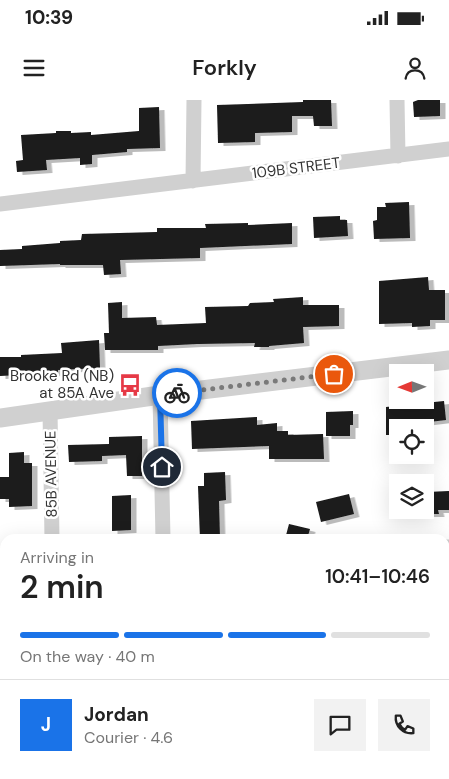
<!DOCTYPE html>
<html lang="en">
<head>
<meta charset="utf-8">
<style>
	body { margin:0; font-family:"DM Sans",sans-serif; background:#f2f2f2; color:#222; height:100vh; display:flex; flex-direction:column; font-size:19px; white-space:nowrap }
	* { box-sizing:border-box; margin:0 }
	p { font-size:16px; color:#767676 }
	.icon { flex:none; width:28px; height:28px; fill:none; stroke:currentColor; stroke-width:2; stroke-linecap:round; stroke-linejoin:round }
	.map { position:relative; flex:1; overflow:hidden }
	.panel { position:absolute; left:0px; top:434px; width:450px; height:246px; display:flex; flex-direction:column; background:#fff; border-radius:15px 15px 0 0; box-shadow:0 5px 20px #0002 }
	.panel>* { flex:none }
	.needle { width:32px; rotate:269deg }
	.tools { position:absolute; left:389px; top:264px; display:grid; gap:10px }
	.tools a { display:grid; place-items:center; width:45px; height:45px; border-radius:0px; background:#fff; box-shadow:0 5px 20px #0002; font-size:25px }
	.pin { position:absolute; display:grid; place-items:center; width:42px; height:42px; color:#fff; margin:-21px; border:2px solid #fff; border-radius:50%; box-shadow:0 1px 5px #0007 }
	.courier { position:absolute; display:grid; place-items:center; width:50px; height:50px; margin:-25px; border:4px solid #1a73e8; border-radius:50%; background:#fff; color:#222; box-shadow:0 1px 6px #0007 }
	.overview em { font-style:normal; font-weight:600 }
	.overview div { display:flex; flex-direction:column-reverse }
	.overview { display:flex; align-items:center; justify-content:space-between; height:85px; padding:0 20px }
	h1 { font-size:32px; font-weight:600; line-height:38px }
	.bar { display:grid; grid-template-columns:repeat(4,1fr); gap:8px 5px; align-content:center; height:60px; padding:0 20px }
	.bar i { height:6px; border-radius:4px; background:#e0e0e0 }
	.bar .current { background:#1a73e8 }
	.bar p { grid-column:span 4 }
	.line { display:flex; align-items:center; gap:12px; padding:0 20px; border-top:1px solid #e0e0e0 }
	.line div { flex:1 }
	.round { display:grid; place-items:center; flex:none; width:52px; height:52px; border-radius:0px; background:#f2f2f2 }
	.status { display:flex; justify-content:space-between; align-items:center; height:35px; padding:0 25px; background:#fff; direction:ltr }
	.status svg { height:14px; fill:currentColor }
	header { display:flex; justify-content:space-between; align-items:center; height:65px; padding:0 20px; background:#fff; font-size:22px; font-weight:600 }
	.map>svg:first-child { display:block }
	.building { fill:#1a1a1a; filter:url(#shadow) }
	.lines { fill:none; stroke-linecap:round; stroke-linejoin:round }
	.path { stroke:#cdcdcd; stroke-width:2.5; stroke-dasharray:2.5 2.5; stroke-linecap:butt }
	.minor { stroke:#d0d0d0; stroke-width:15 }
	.tertiary { stroke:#d0d0d0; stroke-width:19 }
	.done { stroke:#7a7a7a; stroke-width:5; stroke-dasharray:0 9 }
	.route { stroke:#1a73e8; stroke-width:6 }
	.labels { text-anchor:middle; stroke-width:5; stroke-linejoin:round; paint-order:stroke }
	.street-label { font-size:15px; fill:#333; stroke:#fff }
	.poi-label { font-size:15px; fill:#333; stroke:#fff; text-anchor:end }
</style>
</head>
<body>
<div class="status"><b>10:39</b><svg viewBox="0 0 49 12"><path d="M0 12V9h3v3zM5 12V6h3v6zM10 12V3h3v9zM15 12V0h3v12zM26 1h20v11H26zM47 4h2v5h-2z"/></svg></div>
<header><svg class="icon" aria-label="menu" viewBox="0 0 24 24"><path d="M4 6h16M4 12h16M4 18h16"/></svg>Forkly<svg class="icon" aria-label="person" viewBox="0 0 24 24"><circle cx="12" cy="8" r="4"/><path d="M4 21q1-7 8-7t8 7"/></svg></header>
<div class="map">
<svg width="449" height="679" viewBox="0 0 449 679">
	<defs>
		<filter id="shadow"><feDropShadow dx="5.5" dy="3" stdDeviation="0" flood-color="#0004"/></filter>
	</defs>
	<rect width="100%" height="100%" fill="#fff"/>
	<path class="building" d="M303,0H331L332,26H314L313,16H292V32L255,33V42L218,43L217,5L303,2Z
		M418,0H440V16L414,17L413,2Z
		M159,7L160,48L127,49V52L92,55V64L80,65V58L46,60L47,70L17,72L16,61L23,60L21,35L56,33V31H71V33L91,32V35L139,31V8Z
		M409,102L410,138L374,139L373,121L377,120V107H386L385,103Z
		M340,116V120H347L348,136L314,138L313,117Z
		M248,123V125L292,123V144L200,148V158L120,160L121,174L104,175L103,165H60V164L0,166V150L22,149V146L60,143V141L81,140L82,134L157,132V128H206L205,124Z
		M428,177L429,190H445V220H430V226L412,227V223L379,224V181Z
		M303,197V205H339V226L303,227L304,243L269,246V247H254L255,243L197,244L158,246V250H105L104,233H109L108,203L122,202V218L156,217L157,225L206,223L205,207L248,206L250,203L274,202L273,199Z
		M99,240L100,268L58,270V273L0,276V257H21V255L62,253L61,243Z
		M444,301L446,320L404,325V328H398V335H386V307Z
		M353,311V325H350V336H326V312Z
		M257,317V325L277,323V331H288V335L323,334L324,359H269V346L192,349L191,321Z
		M142,336V376H127L126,355L102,356V361L69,362L68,345L109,344V337Z
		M24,352V363H32V406L9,407V399H0V377H9V353Z
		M225,372L226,400L219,401L220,439H200L198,386H204V373Z
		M449,391V410H438L439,414H427V392Z
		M349,394L354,414L321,422L316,402Z
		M131,395V430L112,431V396Z
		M289,424L310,429L307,439H285Z"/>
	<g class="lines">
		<path class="path" d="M445,648H449
			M359,675L360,679
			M177,679V675"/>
		<path class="minor" d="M397,0L398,56
			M193,81L194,0
			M0,104L449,49
			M160,295L163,439
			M50,310L52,439
			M445,447H449
			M445,632H449"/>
		<path class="tertiary" d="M0,318L160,295L449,260"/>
	</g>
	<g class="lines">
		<path class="done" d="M177,293L334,274"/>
		<path class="route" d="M162,367L160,295L177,293"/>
	</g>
	<defs>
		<symbol id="bus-bare" viewBox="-9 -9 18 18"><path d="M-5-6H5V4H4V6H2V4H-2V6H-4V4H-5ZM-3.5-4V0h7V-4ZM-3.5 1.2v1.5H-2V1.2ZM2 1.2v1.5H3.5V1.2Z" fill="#e63946" stroke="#fff" stroke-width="2.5" paint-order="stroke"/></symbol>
	</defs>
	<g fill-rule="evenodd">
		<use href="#bus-bare" x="114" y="269" width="32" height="32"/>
	</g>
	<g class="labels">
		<g class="street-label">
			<text transform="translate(296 68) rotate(-7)" y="5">109B STREET</text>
			<text transform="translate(51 374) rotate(-91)" y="5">85B AVENUE</text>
		</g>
		<g class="poi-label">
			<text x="114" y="281">Brooke Rd (NB)<tspan x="114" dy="17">at 85A Ave</tspan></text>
		</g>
	</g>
</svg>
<div class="tools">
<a><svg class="needle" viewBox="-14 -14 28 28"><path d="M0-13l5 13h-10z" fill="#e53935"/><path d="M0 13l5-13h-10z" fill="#767676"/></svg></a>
<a><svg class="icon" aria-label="locate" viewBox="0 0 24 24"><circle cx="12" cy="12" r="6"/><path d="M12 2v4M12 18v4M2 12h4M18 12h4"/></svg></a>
<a><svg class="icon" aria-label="layers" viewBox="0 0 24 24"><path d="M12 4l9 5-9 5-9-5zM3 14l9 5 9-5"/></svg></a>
</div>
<div class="pin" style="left:334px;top:274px;background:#ea580c"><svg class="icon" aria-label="bag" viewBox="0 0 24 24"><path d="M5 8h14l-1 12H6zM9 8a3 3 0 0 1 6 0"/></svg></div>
<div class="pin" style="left:162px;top:367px;background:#1f2937"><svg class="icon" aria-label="home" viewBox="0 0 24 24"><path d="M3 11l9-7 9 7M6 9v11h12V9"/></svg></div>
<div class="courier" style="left:177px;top:293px"><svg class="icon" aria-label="bike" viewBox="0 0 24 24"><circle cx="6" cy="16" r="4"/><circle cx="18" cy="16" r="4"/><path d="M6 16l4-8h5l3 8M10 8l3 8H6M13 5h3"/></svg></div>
<section class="panel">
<div class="overview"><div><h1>2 min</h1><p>Arriving in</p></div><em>10:41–10:46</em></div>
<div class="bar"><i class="current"></i><i class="current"></i><i class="current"></i><i></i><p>On the way · 40 m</p></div>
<div class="line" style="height:90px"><b class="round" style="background:#1a73e8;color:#fff">J</b><div><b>Jordan</b><p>Courier · 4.6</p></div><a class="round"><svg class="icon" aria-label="chat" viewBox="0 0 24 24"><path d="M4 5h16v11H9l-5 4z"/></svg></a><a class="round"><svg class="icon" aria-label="phone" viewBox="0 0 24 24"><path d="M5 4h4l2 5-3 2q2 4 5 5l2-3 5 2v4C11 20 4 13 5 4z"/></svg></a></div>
</section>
</div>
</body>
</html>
